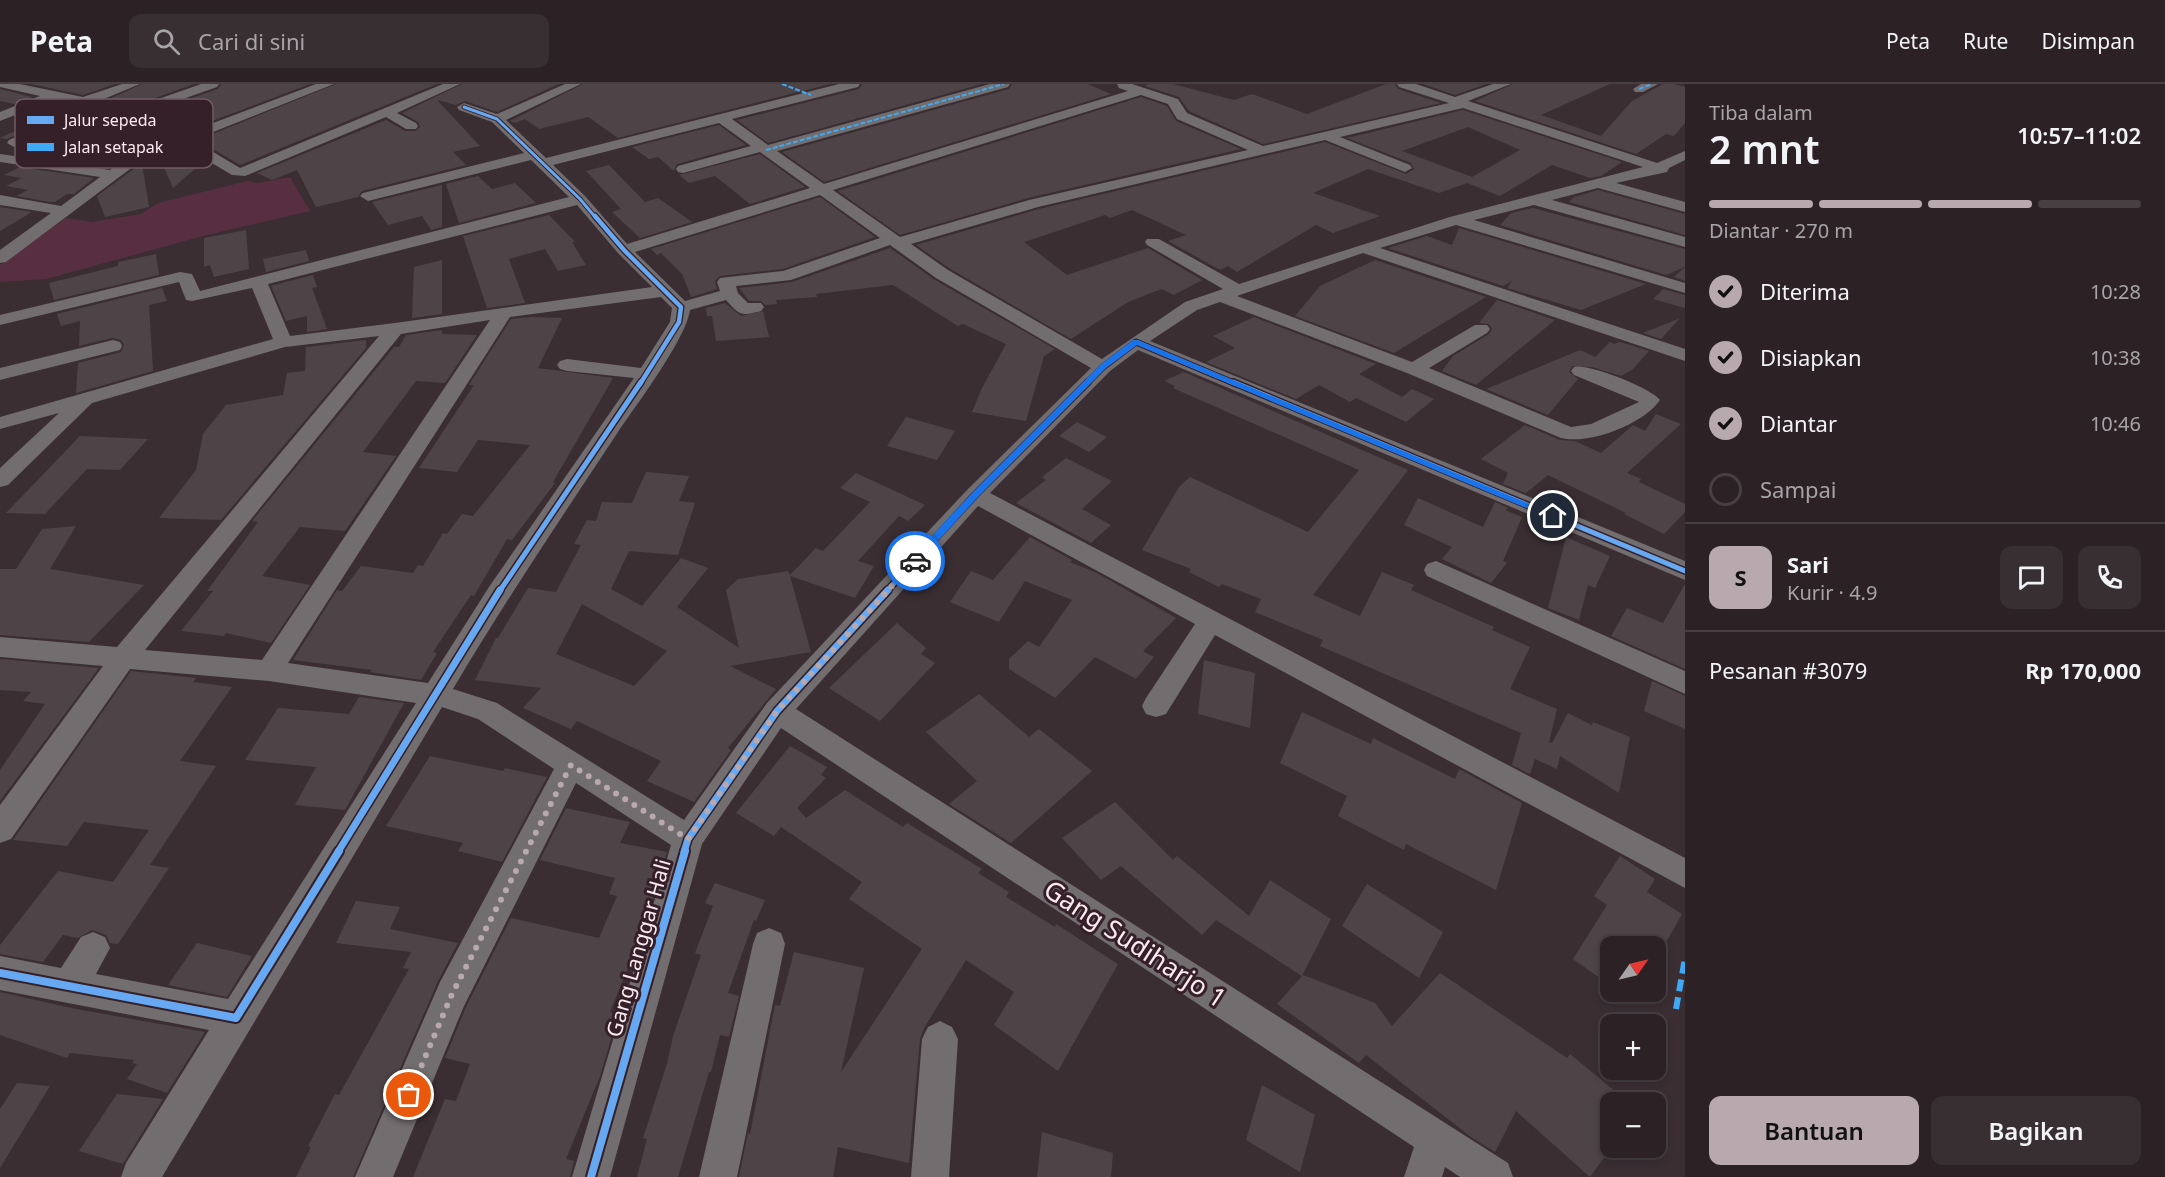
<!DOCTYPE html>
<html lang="id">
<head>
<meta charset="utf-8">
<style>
	body { margin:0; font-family:"Noto Sans",sans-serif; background:#382f32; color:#f1f3f6; height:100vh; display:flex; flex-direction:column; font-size:22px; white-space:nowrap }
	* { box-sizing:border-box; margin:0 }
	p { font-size:20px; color:#a6a4a7 }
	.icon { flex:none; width:33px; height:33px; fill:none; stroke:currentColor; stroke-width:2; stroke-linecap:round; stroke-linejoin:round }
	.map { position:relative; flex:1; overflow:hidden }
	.panel { display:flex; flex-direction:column; background:#2c2226; width:480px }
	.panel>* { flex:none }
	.needle { width:39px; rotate:56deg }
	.controls { position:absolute; left:1600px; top:852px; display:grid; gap:12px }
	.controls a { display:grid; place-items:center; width:66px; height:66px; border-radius:12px; background:#2c2226; box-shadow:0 3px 9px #0003,0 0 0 2px #483f43; font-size:30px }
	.pin { position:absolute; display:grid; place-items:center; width:51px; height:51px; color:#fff; margin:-26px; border:3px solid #fff; border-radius:50%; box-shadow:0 2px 6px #0007 }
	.courier { position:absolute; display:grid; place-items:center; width:60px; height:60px; margin:-30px; border:4px solid #1a73e8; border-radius:50%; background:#fff; color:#222; box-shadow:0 2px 8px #0007 }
	.headline em { font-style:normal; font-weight:600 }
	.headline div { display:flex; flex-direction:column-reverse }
	.headline { display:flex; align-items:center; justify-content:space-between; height:102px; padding:0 24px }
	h1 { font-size:39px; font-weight:600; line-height:45px }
	.bar { display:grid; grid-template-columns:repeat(4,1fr); gap:9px 6px; align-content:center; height:72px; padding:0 24px }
	.bar i { height:8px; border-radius:4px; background:#483f43 }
	.bar .selected { background:#b7a9ae }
	.bar p { grid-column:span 4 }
	.line { display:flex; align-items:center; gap:15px; padding:0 24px; border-top:2px solid #483f43 }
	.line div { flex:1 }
	.round { display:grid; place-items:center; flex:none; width:63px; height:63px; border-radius:12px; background:#382f32 }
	ol { padding:0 24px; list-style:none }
	li { display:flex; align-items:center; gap:18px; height:66px }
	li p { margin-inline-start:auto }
	li .icon { padding:6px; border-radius:50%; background:#b7a9ae; color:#111; stroke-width:4 }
	li:last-child { color:#a6a4a7 }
	li i { width:33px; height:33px; border:3px solid #483f43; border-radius:50% }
	.primary-button { display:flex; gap:12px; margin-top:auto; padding:12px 24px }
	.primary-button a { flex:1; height:69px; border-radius:12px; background:#b7a9ae; color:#111; font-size:24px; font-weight:600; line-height:69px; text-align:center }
	.primary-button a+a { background:#382f32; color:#f1f3f6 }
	header { display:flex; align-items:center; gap:36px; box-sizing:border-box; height:84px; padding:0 30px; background:#2c2226; border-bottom:2px solid #483f43 }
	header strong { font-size:28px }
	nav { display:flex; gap:33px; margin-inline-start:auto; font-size:21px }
	.search { width:420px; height:54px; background:#382f32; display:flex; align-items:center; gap:15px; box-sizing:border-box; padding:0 21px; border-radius:12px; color:#a6a4a7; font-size:22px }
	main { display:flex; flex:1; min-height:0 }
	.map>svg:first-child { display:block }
	.green { fill:#572f40 }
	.building { fill:#4e4448; fill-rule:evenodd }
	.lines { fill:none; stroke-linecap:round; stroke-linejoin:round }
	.minor { fill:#726d6e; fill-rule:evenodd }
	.quiet-far1 { stroke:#3fa9f5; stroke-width:2; stroke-dasharray:5 2; stroke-linecap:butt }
	.quiet { stroke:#3fa9f5; stroke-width:6; stroke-dasharray:12 6; stroke-linecap:butt }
	.cycleway-far4-casing { stroke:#351f28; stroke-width:5 }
	.cycleway-far3-casing { stroke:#351f28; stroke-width:7 }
	.cycleway-far2-casing { stroke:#351f28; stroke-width:8 }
	.cycleway-far1-casing { stroke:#351f28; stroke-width:10 }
	.cycleway-casing { stroke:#351f28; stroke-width:12 }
	.cycleway-far4 { stroke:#66a8f1; stroke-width:3 }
	.cycleway-far3 { stroke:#66a8f1; stroke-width:4.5 }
	.cycleway-far2 { stroke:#66a8f1; stroke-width:5 }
	.cycleway-far1 { stroke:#66a8f1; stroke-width:7 }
	.cycleway { stroke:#66a8f1; stroke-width:8 }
	.route { fill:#1a73e8 }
	.done { stroke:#b7a9ae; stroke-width:6; stroke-dasharray:0 10.8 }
	.labels { text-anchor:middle; stroke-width:6; stroke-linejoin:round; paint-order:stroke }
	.street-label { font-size:21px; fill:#faebf0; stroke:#351f28 }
	.near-street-label { font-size:26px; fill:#faebf0; stroke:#351f28 }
	.key { fill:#351f28; stroke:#705c64; stroke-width:1.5 }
	.key-label { font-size:16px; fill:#faebf0 }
</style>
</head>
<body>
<header>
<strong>Peta</strong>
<div class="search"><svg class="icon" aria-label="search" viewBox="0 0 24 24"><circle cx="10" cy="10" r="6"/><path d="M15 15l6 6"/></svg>Cari di sini</div>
<nav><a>Peta</a><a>Rute</a><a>Disimpan</a></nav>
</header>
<main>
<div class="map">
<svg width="1685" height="1093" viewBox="0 0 1685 1093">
	<rect width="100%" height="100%" fill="#3a2e33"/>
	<path class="green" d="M290,93L310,127L203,152L46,195L0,198V181L66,134L91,138L141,130L158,119L247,97L258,99Z"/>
	<path class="building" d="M31,0H115L83,11Z
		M142,0H194L133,22L107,16Z
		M221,0H310L204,40L200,36L157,26L218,5Z
		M336,0H437L240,81L198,56Z
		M462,0H559L497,28L465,17L456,21L437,16L480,62L453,68L466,81L362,107L358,113L316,123L297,86L272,96L257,89L386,36L405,47H416L420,43L418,38L402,29Z
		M583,0H830L618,54L588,33L539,45L525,35L515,39L510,37Z
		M862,0H982L768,59L737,36L859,5Z
		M1012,0H1088L1111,10L824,98L782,68L1009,5Z
		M1148,0H1173L1234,16L1252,10L1307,30L1386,0H1395L1398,5L1441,19L1263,60L1189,27L1179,13L1145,2Z
		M1423,0H1486L1455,11Z
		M1513,0H1610L1541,31L1601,52L1632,17L1663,0H1674L1685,3V39L1674,52L1666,50L1636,70L1475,17Z
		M0,5L32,13L14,20L0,17Z
		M1141,13L1167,22L1176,37L1241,65L1028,114L900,151L838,107Z
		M55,17L80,23L7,55L0,54L36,37L17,33Z
		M1463,26L1622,78L1601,92L1590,94L1552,81L1500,112L1467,99L1439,109L1368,85L1313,109L1380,132L1333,149L1316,141L1237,188L1228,182L1220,186L1168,157L1186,151L1132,126L1110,134L1105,131L1024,158L1067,191L1148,164L1202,196L1174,211L1161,205L1128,218L1071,255L949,184L916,161L1039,125L1325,58L1406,90L1414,85L1411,79L1347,54ZM1468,43L1520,66L1472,93L1402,67Z
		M719,41L746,61L677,80L674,87L658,73L649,75L632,63Z
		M180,50L176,57L178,61L204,77L173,104L157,67Z
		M760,70L805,103L750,120L715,92L689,99L679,91Z
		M142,79L149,123L105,133L97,112Z
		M609,81L645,118L658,114L692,138L640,154L612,128L621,125L586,87Z
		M20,83L94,94L74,110H67L55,118H50L16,112L28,106L6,102L22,94L4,91Z
		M478,92L492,105L515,99L536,119L459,139L446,100Z
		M442,101V143L431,146L422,132L388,141L372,118Z
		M1598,106L1685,130V151L1569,118L1574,113Z
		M820,113L875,153L783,185L720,192L715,197L717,205L691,213L682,190L661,169L657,171L651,165Z
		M0,123L32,128L0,147Z
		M1533,124L1685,165V197L1674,193L1685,183L1666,191L1500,141L1511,129Z
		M549,131L575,158H572L586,181L558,187L545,165L509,175L525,219L487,224L463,152Z
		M1459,144L1646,200L1581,226L1507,204L1512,197L1503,202L1388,164L1427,152L1452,161Z
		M246,146L249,185L214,193L210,181L204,183V154Z
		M890,164L935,196L1055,265L1044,272L1026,337L972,328L981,306L1006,260L963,240L958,242L893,201L816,210L817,213L776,216L777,220L765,221L761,217H749L739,204L792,198Z
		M306,166L309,177L266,188L263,175Z
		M156,170L159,191L54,216L49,199L118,182V178Z
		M442,176V230L412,234L414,183Z
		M1375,176L1486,213L1394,269L1295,232L1320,202Z
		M313,191L317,203L312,204L327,245L307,248V232L286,237L271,202Z
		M162,204L167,217L149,221L153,287L76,309L78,279L121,268L124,261L121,256L112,254L79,262L80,237L61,242L57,230Z
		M1663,205L1685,211V224L1653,215Z
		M1497,216L1555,236L1476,301L1442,287L1453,272L1489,250L1492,245L1489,240L1479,239Z
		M725,219L741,232L763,227L769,253L716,257L712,232H707L706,224Z
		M531,233L562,234L538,284L613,294L553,398L555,399L512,456L507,455L474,512L471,511L433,568L437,569L421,596L370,588L372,586L293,576L337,506L342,507L361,482L413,489L418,481L423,482L443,449L447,450L462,430L473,432L530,361L478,356L457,388L419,384L474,301H469L511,235Z
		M1254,233L1376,280L1359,290L1402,313L1412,305L1434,315L1406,338L1356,314L1350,318L1319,301L1296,315L1206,278L1235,264L1213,252Z
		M1680,234L1661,255L1643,249Z
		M442,246V250L477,251L445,299L416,297L363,368L396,372L345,447L300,443L262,492L310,501L271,559L226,549L224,552L181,547L213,507H207L258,438L252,437L394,263H399L406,251Z
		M366,256V264L221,436L159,434L196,386L203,350L226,321L283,311L287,289L305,287L306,263Z
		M1610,258L1614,260L1620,258L1649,267L1632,286L1621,292L1592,283L1572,282L1569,288L1578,295L1548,331L1486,305L1580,266L1595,273Z
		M1184,288L1408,386L1313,511L1360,532L1382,488L1414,501L1411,506L1494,543L1492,546L1530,563L1510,605L1557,625L1549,658L1552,659L1568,629L1592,641L1593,638L1630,653L1619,709L1560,672L1557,685L1535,675L1530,690L1512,681L1521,649L1320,562L1323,556L1255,528L1261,515L1222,500L1219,503L1189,488L1191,485L1142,466L1179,403L1190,393L1308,448L1359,386L1173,304L1175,302L1164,297Z
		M1656,330L1681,340L1627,389L1641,395L1639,398L1685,420V428L1664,450L1624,430L1626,429L1548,391L1526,409L1503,400L1508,389L1481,375L1525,341L1560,356L1575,357L1601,369L1633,341L1645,347Z
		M906,333L955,347L937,376L887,362Z
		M1077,338L1107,353L1089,368L1059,352Z
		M80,352L148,355L120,386L87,385L45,430L6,429Z
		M1066,374L1112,397L1082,425L1111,441L1091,459L1016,419L1046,396L1042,393Z
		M646,388L689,392L679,417L695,419L678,471L629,467L611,505L642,522L681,474L708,484L677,523L739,564L726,506L738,495L788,487L790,491L816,464L823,467L870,418L840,404L856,389L925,421L908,437L899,432L858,477L874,482L855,514L790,492L811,568L730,582L776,605L728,664L731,666L694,718L647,697L661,677L577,637L571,645L523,624L541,604L475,596L496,554H498L528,504L556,508L581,461L574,460L587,436L596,437L602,418L632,419ZM582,520L667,567L634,602L556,570Z
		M1418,414L1483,443L1495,418L1508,424L1505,426L1522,433L1503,477L1507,479L1491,499L1442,475L1452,463L1404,441Z
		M76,442L50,485L144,501L89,558L0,551V485H16L42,445Z
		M1030,453L1072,476L1070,478L1095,488L1176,534L1143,567L1154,573L1136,595L1095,573L1055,614L1009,585V575L1028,557L1039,563L1072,516L1025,497L999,538L950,518L971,487L993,496Z
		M1566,453L1610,472L1595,504L1588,501L1579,536L1548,524Z
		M1685,500V585L1611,552L1627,524L1663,539Z
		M897,539L926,564L921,570L935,579L880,637L829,604Z
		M0,575L99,584L0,717V686L45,620L23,617L31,608L0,606Z
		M1204,576L1255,589L1250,644L1198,630Z
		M131,587L196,594L193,598L232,603L180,677L216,682L150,781L169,784L118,860L110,859L106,851L92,846L78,854L63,851L43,878L0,870V861L58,787L113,798L149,746L84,738L67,762L13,756Z
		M1652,597L1685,612V645L1644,627Z
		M979,610L1029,653L1039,645L1092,687L1011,759L949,720L977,697L926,648Z
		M359,613L404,619L345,726L295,721L316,683L245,676L278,624L349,630Z
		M1302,628L1371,660L1373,654L1455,695L1459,685L1522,719L1496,806L1406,760L1404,766L1338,732L1347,712L1280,679Z
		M790,662L827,683L821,691L826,694L797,724L806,734L845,706L903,743L907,739L982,785L978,789L1009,808L1006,813L1055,843L1056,840L1118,880L1058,987L994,941L1014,908L966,876L924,944L920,955L909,1079L838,1063L833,1093H739L748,1049L750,1050L775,921L780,922L794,868L864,884L841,988L922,865L849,815L862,798L781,743L774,752L736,729Z
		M430,672L503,687L505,684L547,693L502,778L458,767L463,759L386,742Z
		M1115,718L1173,776L1177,772L1249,832L1270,796L1331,835L1302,892L1216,836L1202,851L1121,782L1101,796L1062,754Z
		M566,724L630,738L620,759L667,768L643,848L610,928L618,931L600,992L566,1075L574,1077L570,1093H413L445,1015L456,1017L470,980L445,974L466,923L511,834L599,854L617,812L609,810L615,794L540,776Z
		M1620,772L1655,795L1647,808L1682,830L1664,862H1611V902L1573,875L1607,821L1594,812Z
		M715,799L765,816L756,837L754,836L728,909L739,912L729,953L720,951L711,988H709L678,1093H637L647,1055L643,1054L667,980L673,952L701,871L695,869L713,822L705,819Z
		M1367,800L1443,848L1419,894L1342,842Z
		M356,817L400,823L390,845L458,859L438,897L353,1093H296L311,1063L308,1062L335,1010L339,1011L409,885L403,884L411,868L336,859Z
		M197,859L252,872L227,913L168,901Z
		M1440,889L1567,974L1570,970L1628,1018H1611V1064L1590,1093L1516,1027L1495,1068L1471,1053L1366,971L1359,979L1277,920L1303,891L1375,919L1392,942Z
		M0,908L76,925L205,948L167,1009L127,995L137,980L132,979L134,976L70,969L67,974L0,951Z
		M17,999L50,1002L0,1084V1025Z
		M1262,1001L1315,1031L1300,1088L1246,1056Z
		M117,1010L163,1015L123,1080L79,1067Z
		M1042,1048L1113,1069L1111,1093H1037Z"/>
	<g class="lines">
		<path class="minor" d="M0,0H20L83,13L122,0H140L99,17L133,24L201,0H219L217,3L149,27L200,38L202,41L200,44L316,0H334L193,56L240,84L443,0H460L397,29L416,39L418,42L416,45H406L386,33L245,92L232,91L180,60L178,57L183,50L199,44L186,43L6,178L0,179V166L51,129L0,121V111L61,122L100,93L0,78V70L110,86L172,40L159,37L83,71H73L71,68L73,65L143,34L102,25L14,63L7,59L9,56L87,22L55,15L0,37V28L40,12L0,3Z
			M565,0H581L506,36L546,74L839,0H860L858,3L732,35L768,61L990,0H1010L1008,3L777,67L824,100L1128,7L1119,4L1117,0H1132L1178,15L1187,29L1263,62L1449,19L1399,3L1397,0H1416L1455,13L1493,0H1511L1468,17L1657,79L1685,67V76L1669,84L1667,88L1616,99L1685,118V128L1598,104L1552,116L1685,153V163L1534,121L1474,136L1685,199V209L1456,141L1380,164L1685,265V277L1363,169L1237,212L1412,278L1475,241H1487L1490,245L1487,249L1429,284L1571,343L1591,340L1639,318L1574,291L1571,287L1574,283C1588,279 1651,304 1660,316C1644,340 1589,361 1561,354L1407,289L1220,218L1197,226L1150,257L1685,477V496L1138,266L1110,287L990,409L1685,774V804L1215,551L1166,630L1156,633L1146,630L1142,622L1146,614L1195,540L978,422L796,625L1508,1079L1513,1093H1460L1445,1083L1442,1093H1404L1414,1063L781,644L702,760L610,1093H572L671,761L576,699L464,922L393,1093H355L440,898L554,685L478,635L442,623L162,1093H121L126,1079L209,946L0,906V872L61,884L81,853L93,848L105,853L110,864L96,890L228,915L416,619L269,597L130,585L11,755L0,759V721L103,582L0,573V553L117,563L379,252L285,263L92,319L8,401L0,403V384L59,329L0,345V333L273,255L252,204L192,217L186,216L179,198L0,241V231L180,188L192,190L200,207L569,113L531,76L368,117L360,112L363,109L524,69L492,38L459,26L457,23L464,19L497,30ZM1141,11L1168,20L1177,35L1248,66L1029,116L900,153L833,106ZM1463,24L1643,83L1450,133L1239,200L1159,155H1147L1145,158L1147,161L1223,205L1185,218L1102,275L948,186L911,160L1038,123L1325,56L1405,88L1412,84L1410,81L1340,53ZM719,39L751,62L678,82L676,85L678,88L683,89L760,68L810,104L627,160L585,112L553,81ZM820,111L880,154L783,187L720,194L717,198L720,207L685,217L635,168ZM577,121L618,169L652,203L395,239L290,252L268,200ZM890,161L936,194L1091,284L967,406L767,619L684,736L497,619L453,605C505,517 562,433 618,348C637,320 686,255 690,226L726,216C740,232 741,232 761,227L764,223L761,219H748L738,209L736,202L791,196ZM661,213L672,224L670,238L641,284L567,275L560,277L557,281L560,285L567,287L634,294L489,503L428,599L288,579L510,233ZM490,236L262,576L145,566L401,250Z
			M1641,0H1658L1643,8H1635L1633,5Z
			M113,256L120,258L122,262L120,266L0,296V284Z
			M1436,477L1685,587V610L1427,492L1424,486L1427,480Z
			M769,844L781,849L785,860L737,1093H699L753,860L757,849Z
			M940,937L952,943L958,955L949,1093H911L922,955L928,943Z"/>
		<path class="quiet-far1" d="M782,0L811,11
			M1639,5L1652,0
			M766,66L1004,0"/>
		<path class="quiet" d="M1676,925L1685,874"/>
		<defs>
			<path id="cycleway-far4" d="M464,23L497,35L580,115L596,134"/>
			<path id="cycleway-far3" d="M595,132L624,166L681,223L679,238L640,300
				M1086,300L1103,283L1136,258L1236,300"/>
			<path id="cycleway-far2" d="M1233,298L1685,487
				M499,508L641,298
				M886,508L975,411L1088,298"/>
			<path id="cycleway-far1" d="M338,768L500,506
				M684,768L688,755L777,627L888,506"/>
			<path id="cycleway" d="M0,889L236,934L339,767
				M591,1093L685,767"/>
		</defs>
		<use href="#cycleway-far4" class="cycleway-far4-casing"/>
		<use href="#cycleway-far3" class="cycleway-far3-casing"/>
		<use href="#cycleway-far2" class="cycleway-far2-casing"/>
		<use href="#cycleway-far1" class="cycleway-far1-casing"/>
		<use href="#cycleway" class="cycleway-casing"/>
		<use href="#cycleway-far4" class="cycleway-far4"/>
		<use href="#cycleway-far3" class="cycleway-far3"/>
		<use href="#cycleway-far2" class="cycleway-far2"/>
		<use href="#cycleway-far1" class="cycleway-far1"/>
		<use href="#cycleway" class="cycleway"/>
	</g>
	<path class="route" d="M1133,256H1138L1558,432L1550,434L1137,261L1106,284L978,413L918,479H911V474L972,409L1100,281Z"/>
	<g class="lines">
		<path class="done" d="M409,1011L452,910L571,681L688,755L777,627L915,477"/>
	</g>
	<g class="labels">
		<g class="street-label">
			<text transform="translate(639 864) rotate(-74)" y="7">Gang Langgar Hali</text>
		</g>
		<g class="near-street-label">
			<text transform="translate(1135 860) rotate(33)" y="9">Gang Sudiharjo 1</text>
		</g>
	</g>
	<rect x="15" y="15" width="198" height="69" rx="9" class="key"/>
	<rect x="27" y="32" width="27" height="8" fill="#66a8f1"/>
	<rect x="27" y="59" width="27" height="8" fill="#3fa9f5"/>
	<g class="key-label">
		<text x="64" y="42">Jalur sepeda</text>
		<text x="64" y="69">Jalan setapak</text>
	</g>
</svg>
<div class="controls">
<a><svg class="needle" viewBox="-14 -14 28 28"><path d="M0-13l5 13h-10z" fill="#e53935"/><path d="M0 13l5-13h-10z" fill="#a6a4a7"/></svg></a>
<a>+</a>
<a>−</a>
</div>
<div class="pin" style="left:409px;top:1011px;background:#ea580c"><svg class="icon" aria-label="bag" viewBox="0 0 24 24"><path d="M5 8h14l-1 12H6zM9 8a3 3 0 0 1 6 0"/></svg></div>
<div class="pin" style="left:1553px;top:432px;background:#1f2937"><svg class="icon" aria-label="home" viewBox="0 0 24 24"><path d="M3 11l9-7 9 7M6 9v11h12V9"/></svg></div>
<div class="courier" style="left:915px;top:477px"><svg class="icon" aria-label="car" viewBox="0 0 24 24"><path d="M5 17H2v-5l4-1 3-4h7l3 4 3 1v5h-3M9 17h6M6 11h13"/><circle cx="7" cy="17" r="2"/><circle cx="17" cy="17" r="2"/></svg></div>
</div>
<section class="panel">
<div class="headline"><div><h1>2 mnt</h1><p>Tiba dalam</p></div><em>10:57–11:02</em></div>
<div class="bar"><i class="selected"></i><i class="selected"></i><i class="selected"></i><i></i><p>Diantar · 270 m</p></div>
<ol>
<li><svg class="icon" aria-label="check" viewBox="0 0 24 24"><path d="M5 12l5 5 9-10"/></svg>Diterima<p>10:28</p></li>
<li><svg class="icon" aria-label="check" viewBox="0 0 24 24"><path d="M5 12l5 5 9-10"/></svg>Disiapkan<p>10:38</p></li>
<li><svg class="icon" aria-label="check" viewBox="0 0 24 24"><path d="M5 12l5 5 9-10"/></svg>Diantar<p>10:46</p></li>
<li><i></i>Sampai</li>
</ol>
<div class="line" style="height:108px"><b class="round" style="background:#b7a9ae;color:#111">S</b><div><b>Sari</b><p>Kurir · 4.9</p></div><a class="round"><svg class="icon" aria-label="chat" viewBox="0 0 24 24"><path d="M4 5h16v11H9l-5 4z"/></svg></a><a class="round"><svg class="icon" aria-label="phone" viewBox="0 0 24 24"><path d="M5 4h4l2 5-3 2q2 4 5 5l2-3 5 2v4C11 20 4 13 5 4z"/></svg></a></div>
<div class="line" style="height:78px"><div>Pesanan #3079</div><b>Rp 170,000</b></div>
<div class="primary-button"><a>Bantuan</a><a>Bagikan</a></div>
</section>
</main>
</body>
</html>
